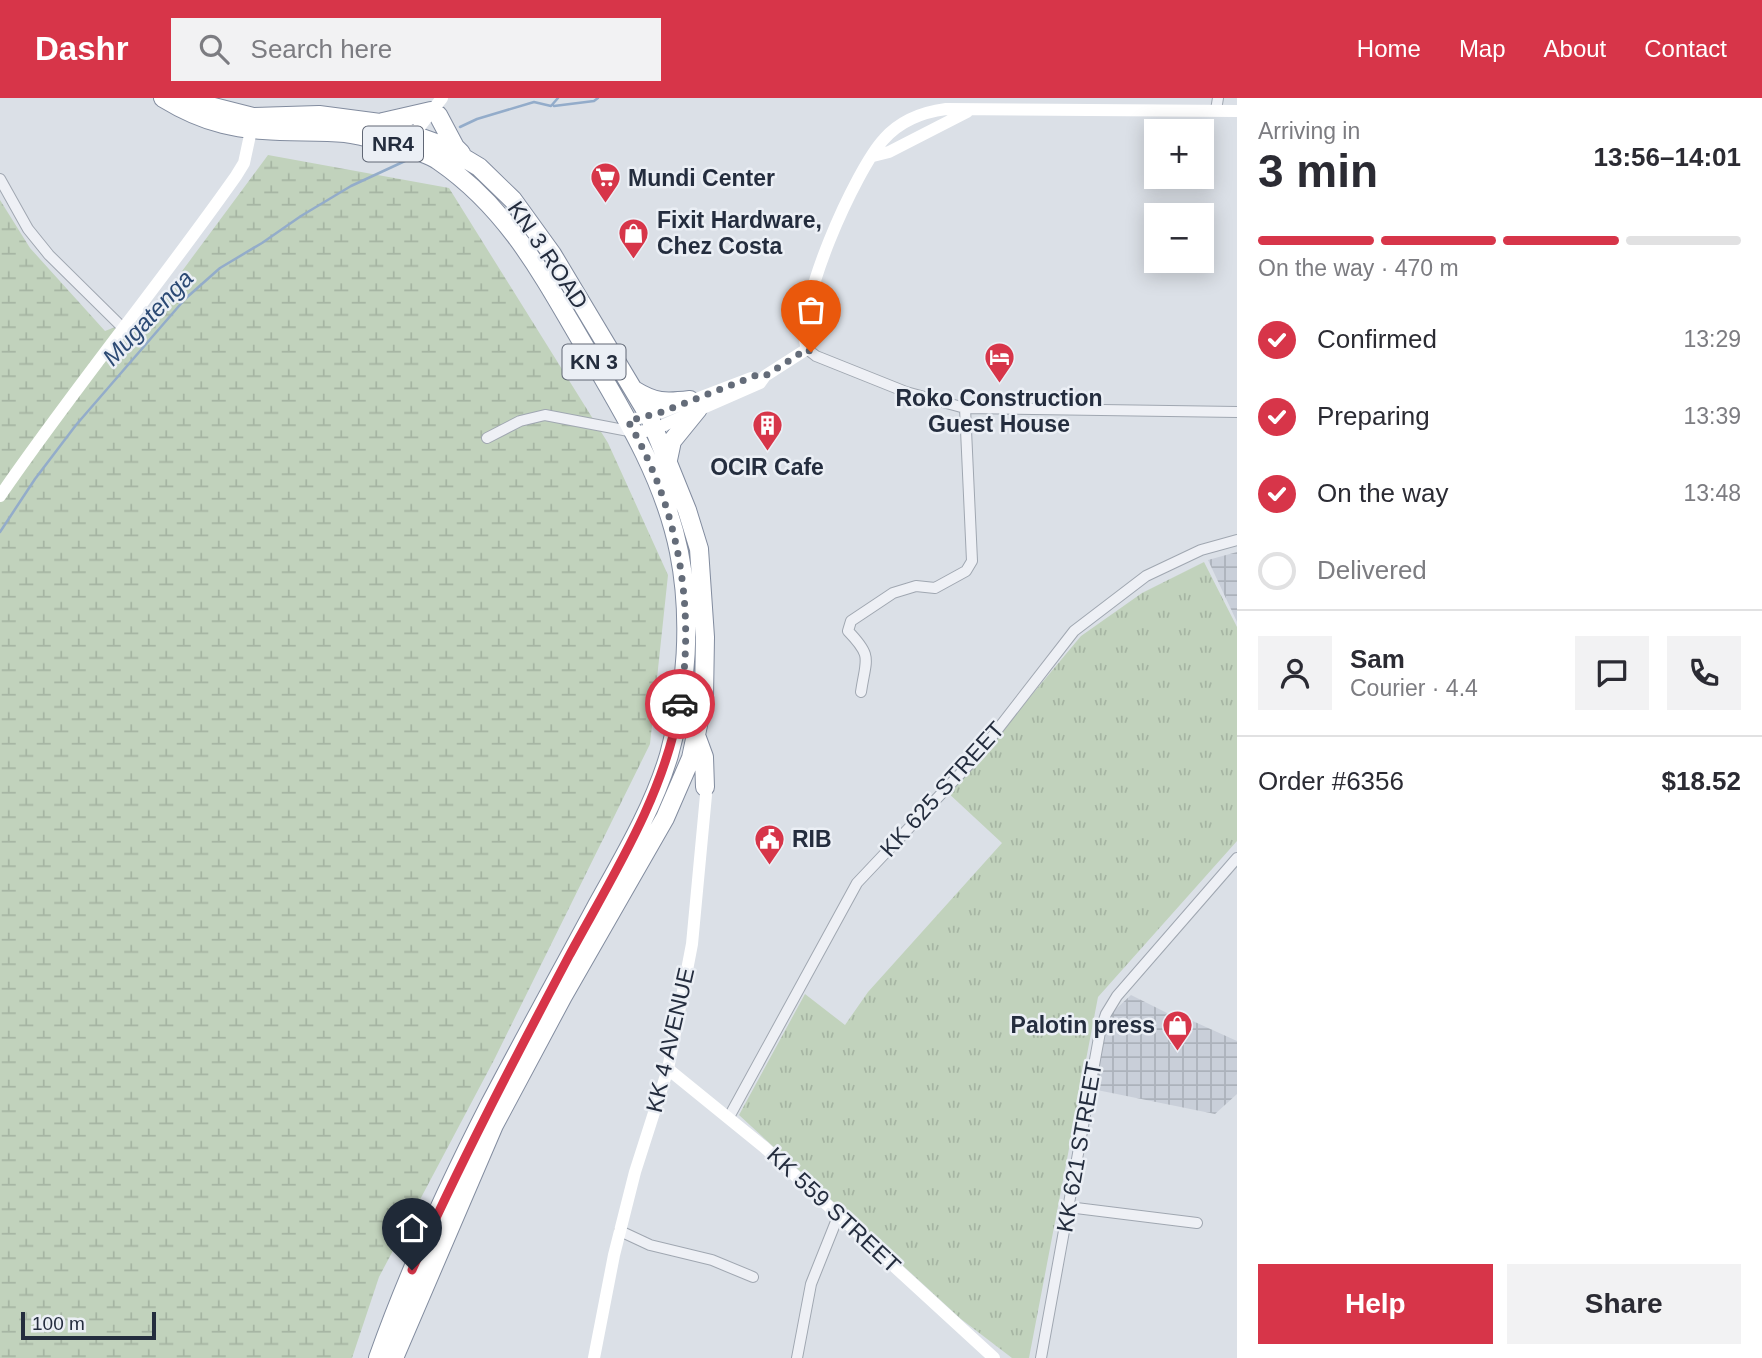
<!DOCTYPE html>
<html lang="en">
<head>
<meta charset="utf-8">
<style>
	body { margin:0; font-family:Helvetica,sans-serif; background:#f2f2f3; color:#2b2b33; height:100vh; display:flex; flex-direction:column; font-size:26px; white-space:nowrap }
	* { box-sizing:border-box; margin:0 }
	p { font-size:23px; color:#7c7c81 }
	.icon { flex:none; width:38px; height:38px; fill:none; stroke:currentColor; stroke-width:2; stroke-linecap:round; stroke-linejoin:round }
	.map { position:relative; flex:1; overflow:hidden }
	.panel { display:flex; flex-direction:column; background:#fff; width:525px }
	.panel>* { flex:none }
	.fabs { position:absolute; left:1144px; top:21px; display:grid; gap:14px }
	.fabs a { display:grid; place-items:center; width:70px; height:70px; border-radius:0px; background:#fff; box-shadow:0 4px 18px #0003; font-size:35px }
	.scale { position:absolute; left:21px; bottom:18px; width:135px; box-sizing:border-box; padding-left:7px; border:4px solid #242d3e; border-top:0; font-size:19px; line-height:24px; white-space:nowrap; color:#242d3e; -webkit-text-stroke:5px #ebeff5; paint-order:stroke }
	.pin { position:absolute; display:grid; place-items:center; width:60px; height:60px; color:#fff; margin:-72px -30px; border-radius:50% 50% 50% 0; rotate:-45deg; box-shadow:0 0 7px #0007 }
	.pin .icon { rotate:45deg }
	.courier { position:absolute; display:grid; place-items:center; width:70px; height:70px; margin:-35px; border:5px solid #d73549; border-radius:50%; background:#fff; color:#222; box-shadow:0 2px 9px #0007 }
	.head em { font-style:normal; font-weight:700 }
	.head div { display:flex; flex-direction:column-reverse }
	.head { display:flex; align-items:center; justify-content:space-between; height:119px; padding:0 21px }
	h1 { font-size:46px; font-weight:700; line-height:52px }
	.bar { display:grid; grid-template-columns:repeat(4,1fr); gap:10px 7px; align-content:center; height:84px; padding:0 21px }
	.bar i { height:9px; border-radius:5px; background:#e1e1e2 }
	.bar .on { background:#d73549 }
	.bar p { grid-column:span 4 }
	.line { display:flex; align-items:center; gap:18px; padding:0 21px; border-top:2px solid #e1e1e2 }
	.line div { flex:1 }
	.round { display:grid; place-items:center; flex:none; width:74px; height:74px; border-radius:0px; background:#f2f2f3 }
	ol { padding:0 21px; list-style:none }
	li { display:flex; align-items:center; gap:21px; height:77px }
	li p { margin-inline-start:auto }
	li .icon { padding:7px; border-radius:50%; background:#d73549; color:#fff; stroke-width:4 }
	li:last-child { color:#7c7c81 }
	li i { width:38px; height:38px; border:4px solid #e1e1e2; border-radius:50% }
	.primary-button { display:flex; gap:14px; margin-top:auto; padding:14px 21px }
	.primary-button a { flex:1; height:80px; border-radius:0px; background:#d73549; color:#fff; font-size:28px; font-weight:700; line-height:80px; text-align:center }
	.primary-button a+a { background:#f2f2f3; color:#2b2b33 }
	header { display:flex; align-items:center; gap:42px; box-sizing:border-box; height:98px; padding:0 35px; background:#d73549; color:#fff }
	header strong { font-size:33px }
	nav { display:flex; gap:38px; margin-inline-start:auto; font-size:24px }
	.search { width:490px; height:63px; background:#f2f2f3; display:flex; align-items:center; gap:18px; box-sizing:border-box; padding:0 24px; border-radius:0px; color:#7c7c81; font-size:26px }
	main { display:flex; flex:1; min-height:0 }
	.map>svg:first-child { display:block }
	.industrial { fill:url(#industrial-grid) }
	.wetland { fill:url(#wetland-marsh) }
	.park { fill:url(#park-tufts) }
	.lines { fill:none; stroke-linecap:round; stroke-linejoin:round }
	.stream { stroke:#93acca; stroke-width:2.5 }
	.street-casing { stroke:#a0a7b1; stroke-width:12 }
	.highway-casing { stroke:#828c9f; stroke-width:20 }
	.street { stroke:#eef0f5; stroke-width:10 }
	.secondary { stroke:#fff; stroke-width:12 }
	.highway { stroke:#fff; stroke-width:18 }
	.done { stroke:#646c79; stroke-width:7; stroke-dasharray:0 12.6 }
	.route { stroke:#d73549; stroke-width:9 }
	.labels { text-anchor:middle; stroke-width:5; stroke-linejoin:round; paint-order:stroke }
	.shield { fill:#ebeff5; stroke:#606775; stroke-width:2 }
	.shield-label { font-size:21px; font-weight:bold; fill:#242d3e }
	.poi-label { font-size:23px; font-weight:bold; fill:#242d3e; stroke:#ebeff5; text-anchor:start }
	.street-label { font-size:23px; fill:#242d3e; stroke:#ebeff5 }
	.water-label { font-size:24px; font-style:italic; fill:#2c4a74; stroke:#ebeff5 }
</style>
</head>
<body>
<header>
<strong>Dashr</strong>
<div class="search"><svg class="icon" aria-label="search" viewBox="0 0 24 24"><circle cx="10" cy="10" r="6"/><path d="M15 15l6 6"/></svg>Search here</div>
<nav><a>Home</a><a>Map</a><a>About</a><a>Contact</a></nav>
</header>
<main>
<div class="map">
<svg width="1237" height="1260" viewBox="0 0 1237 1260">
	<defs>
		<pattern id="industrial-grid" width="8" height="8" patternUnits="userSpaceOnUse" patternTransform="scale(1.75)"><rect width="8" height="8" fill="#c9cfd9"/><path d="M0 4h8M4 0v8" fill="none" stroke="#acb2bb"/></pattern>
		<pattern id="wetland-marsh" width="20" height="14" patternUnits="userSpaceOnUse" patternTransform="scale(1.75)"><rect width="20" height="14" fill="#c1d2bc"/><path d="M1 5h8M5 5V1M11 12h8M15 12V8" fill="none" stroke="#a6b5a3"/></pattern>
		<pattern id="park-tufts" width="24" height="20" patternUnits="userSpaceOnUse" patternTransform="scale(1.75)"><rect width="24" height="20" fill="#c1d2bc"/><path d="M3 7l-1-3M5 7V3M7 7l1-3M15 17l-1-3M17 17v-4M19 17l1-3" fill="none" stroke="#a6b5a3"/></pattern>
	</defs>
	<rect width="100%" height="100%" fill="#dbe0e7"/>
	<path class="industrial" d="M1237,454V524L1208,462Z
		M1131,897L1169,916L1186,920L1237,943V996L1215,1016L1092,991L1103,923Z"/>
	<path class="wetland" d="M268,57L449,90L608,345L668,477L650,646L494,962L379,1179L352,1260H0V102L30,150L105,233L151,215Z"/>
	<path class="park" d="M1204,464L1237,529V743L1098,899L1029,1260H1012L961,1221L739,1017L805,896L845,927L868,894L1002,745L946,693L984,654L1081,538L1142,495Z"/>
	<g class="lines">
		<path class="stream" d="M554,8L594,3L598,0
			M460,29L477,21L534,4L551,8L558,0
			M0,434L35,381L76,327L185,201L220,170L262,145L301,118L351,88L405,63"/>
		<defs>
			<path id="street" d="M1216,12L1218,0
				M0,81L28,131L49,157L124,231
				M807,251L816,258L906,294L965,310L1237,314
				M487,340L520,323L545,317L634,334
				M861,594C866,560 873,559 848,533L851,523L893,495L916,488L935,490L966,473L972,463L965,310
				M729,1019L857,785L977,658L1074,533L1146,478L1201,452L1237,442
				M1068,1109L1197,1125
				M620,1133L650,1147L712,1162L753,1179
				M797,1260L811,1186L839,1116
				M1041,1260L1100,934L1106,916L1117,898L1237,760"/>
			<path id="highway" d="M163,0C181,11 202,21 223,26C263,36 304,32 345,35C361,37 377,42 393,46C408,50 426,54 439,63C513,114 547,186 592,261C628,322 665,384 679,454C692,519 687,593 669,657C653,711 622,762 595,811C560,876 524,941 490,1006C448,1088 409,1173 378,1260
				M190,0L202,6L253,19L319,17L380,25L444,48L479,69L513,102L552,156L649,318L687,412L699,451L705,539L704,599L691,660L665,720L563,898L494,1027L394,1260
				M438,17L455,49L461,55
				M383,24L431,13
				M634,292C655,305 665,305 690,302
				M668,362L672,343L698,311
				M697,640L704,659L705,689"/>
		</defs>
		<use href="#street" class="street-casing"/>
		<use href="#highway" class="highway-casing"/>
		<use href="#street" class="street"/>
		<path class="secondary" d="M410,41L442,0
			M873,58L889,54L967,14
			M628,323L662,314L751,280
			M635,335L655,331L760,285L765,278L807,251C792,212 856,71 884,41C900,23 923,14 946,11L1237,13
			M0,398C75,289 160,186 236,78L244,65L253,23
			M668,971L764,1049L994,1260
			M594,1260L614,1157L635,1074L668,971L692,846L706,697L703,682"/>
		<use href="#highway" class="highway"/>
	</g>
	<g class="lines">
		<path class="done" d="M680,606C696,508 678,409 628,323L662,314L757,277L765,278L807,251L811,254"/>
		<path class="route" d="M412,1172C460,1065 514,962 569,858C613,777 664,698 680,606"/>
	</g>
	<defs>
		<symbol id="supermarket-pin" viewBox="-11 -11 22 30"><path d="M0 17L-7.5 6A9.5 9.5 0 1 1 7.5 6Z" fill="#d73549" stroke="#ebeff5"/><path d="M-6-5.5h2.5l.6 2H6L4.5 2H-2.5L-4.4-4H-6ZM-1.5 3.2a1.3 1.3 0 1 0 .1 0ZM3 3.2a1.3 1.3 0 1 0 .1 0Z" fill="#fff"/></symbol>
		<symbol id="shop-pin" viewBox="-11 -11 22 30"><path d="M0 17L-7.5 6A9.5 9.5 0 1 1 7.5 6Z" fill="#d73549" stroke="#ebeff5"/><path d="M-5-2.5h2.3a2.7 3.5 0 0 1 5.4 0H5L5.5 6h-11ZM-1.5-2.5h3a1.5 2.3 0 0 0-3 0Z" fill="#fff"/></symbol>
		<symbol id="hotel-pin" viewBox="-11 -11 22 30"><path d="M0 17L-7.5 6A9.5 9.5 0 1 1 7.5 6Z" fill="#d73549" stroke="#ebeff5"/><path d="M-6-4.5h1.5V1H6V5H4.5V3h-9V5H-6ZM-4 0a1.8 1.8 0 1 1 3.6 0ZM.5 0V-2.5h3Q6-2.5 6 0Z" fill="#fff"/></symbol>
		<symbol id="building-pin" viewBox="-11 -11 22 30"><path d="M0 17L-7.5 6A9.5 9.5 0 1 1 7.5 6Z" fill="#d73549" stroke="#ebeff5"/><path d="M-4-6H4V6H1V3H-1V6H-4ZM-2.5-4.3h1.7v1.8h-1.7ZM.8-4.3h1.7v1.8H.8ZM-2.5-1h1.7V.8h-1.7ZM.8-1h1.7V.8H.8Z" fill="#fff"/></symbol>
		<symbol id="civic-pin" viewBox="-11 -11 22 30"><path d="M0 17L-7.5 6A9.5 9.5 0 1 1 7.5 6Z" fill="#d73549" stroke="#ebeff5"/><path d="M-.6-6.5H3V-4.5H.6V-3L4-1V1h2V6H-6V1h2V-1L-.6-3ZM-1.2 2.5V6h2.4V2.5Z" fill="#fff"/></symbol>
	</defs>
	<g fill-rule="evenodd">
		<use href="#supermarket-pin" x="588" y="62" width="35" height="47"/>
		<use href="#shop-pin" x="616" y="118" width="35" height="47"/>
		<use href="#hotel-pin" x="982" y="242" width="35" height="47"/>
		<use href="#building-pin" x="750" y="310" width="35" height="47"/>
		<use href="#civic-pin" x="752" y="724" width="35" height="47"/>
		<use href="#shop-pin" x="1160" y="910" width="35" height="47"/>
	</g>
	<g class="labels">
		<g class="shield">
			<rect x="363" y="28.5" width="60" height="35" rx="5"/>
			<rect x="562.5" y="246.5" width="63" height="35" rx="5"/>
		</g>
		<g class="shield-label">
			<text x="393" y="53">NR4</text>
			<text x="594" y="271">KN 3</text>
		</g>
		<g class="poi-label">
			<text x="628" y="88">Mundi Center</text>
			<text x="657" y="130">Fixit Hardware,<tspan x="657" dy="26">Chez Costa</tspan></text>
			<text x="999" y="308" text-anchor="middle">Roko Construction<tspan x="999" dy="26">Guest House</tspan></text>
			<text x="767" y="377" text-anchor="middle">OCIR Cafe</text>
			<text x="792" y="749">RIB</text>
			<text x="1155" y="935" text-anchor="end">Palotin press</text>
		</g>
		<g class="street-label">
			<text transform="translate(548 157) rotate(56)" y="8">KN 3 ROAD</text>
			<text transform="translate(942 691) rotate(-48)" y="8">KK 625 STREET</text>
			<text transform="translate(670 942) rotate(-77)" y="8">KK 4 AVENUE</text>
			<text transform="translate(1079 1049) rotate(-80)" y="8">KK 621 STREET</text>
			<text transform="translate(834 1112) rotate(43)" y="8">KK 559 STREET</text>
		</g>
		<g class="water-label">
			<text transform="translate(148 220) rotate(-47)" y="8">Mugatenga</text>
		</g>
	</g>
</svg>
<div class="fabs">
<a>+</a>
<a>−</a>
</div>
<div class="scale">100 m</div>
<div class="pin" style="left:811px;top:254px;background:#ea580c"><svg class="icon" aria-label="bag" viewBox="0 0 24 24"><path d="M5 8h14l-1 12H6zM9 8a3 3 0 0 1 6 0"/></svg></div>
<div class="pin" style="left:412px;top:1172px;background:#1f2937"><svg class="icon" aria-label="home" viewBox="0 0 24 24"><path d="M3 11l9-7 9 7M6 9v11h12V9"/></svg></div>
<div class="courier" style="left:680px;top:606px"><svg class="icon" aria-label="car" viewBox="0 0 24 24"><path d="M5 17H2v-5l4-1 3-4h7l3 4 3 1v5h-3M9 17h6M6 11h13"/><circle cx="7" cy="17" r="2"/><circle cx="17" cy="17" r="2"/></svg></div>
</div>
<section class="panel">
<div class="head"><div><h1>3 min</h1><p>Arriving in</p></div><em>13:56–14:01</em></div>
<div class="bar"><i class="on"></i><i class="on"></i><i class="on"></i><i></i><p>On the way · 470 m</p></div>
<ol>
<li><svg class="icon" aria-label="check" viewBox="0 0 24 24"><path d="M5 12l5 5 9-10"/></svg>Confirmed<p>13:29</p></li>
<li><svg class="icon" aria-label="check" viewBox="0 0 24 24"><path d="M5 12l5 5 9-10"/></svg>Preparing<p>13:39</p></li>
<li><svg class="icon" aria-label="check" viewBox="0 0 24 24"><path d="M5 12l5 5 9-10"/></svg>On the way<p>13:48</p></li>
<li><i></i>Delivered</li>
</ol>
<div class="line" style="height:126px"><a class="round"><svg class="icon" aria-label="person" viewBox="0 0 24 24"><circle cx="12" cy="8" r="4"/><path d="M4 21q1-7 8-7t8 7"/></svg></a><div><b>Sam</b><p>Courier · 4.4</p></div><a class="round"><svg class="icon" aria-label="chat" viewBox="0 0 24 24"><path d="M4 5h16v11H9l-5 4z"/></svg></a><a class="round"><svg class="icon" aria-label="phone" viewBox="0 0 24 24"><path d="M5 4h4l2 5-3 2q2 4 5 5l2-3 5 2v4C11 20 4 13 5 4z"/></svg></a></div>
<div class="line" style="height:91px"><div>Order #6356</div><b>$18.52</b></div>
<div class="primary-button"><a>Help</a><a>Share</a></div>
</section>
</main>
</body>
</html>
